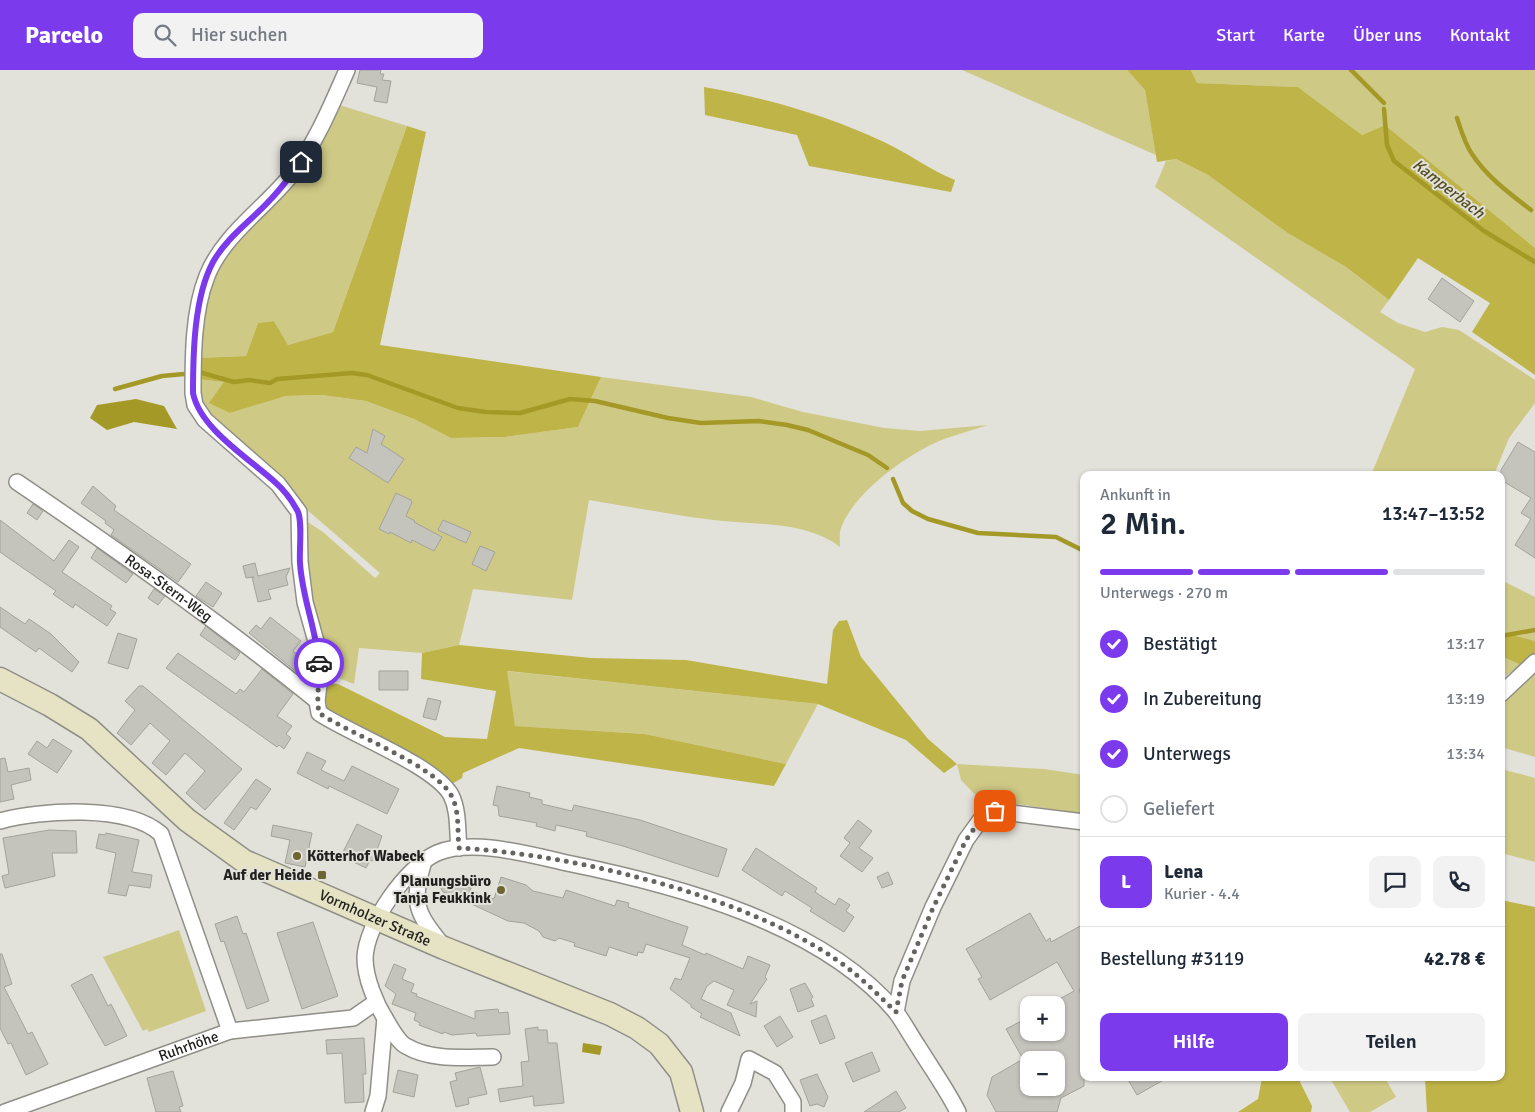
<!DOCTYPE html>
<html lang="de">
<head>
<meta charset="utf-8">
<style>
	body { margin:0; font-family:Signika,sans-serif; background:#f2f2f3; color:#1f2937; height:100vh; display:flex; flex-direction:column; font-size:19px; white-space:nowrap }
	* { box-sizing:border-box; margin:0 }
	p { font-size:16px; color:#747a83 }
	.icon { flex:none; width:28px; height:28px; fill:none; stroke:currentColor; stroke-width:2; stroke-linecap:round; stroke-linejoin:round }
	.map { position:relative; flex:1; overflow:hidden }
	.panel { position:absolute; left:1080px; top:401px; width:425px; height:610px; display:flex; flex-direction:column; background:#fff; border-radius:10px; box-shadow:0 1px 4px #0004 }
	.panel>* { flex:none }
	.controls { position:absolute; left:1020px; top:926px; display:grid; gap:10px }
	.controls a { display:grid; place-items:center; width:45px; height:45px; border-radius:10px; background:#fff; box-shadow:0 1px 4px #0004; font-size:25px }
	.pin { position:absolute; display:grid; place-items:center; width:42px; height:42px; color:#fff; margin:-21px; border-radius:10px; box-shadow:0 2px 8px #0006 }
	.courier { position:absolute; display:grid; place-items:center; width:50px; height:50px; margin:-25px; border:4px solid #7c3aed; border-radius:50%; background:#fff; color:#222; box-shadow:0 1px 6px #0007 }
	.headline em { font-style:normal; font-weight:600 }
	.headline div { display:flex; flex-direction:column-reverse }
	.headline { display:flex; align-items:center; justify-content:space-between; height:85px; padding:0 20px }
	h1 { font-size:32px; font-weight:600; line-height:38px }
	.bar { display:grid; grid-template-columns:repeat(4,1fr); gap:8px 5px; align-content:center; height:60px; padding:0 20px }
	.bar i { height:6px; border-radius:4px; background:#e0e1e3 }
	.bar .active { background:#7c3aed }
	.bar p { grid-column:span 4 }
	.line { display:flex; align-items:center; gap:12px; padding:0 20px; border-top:1px solid #e0e1e3 }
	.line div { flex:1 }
	.round { display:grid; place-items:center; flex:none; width:52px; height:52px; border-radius:10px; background:#f2f2f3 }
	ol { padding:0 20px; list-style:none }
	li { display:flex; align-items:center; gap:15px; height:55px }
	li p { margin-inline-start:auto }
	li .icon { padding:5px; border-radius:50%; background:#7c3aed; color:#fff; stroke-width:4 }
	li:last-child { color:#747a83 }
	li i { width:28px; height:28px; border:2px solid #e0e1e3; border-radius:50% }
	.cta { display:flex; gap:10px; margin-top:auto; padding:10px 20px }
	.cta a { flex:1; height:58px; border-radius:10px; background:#7c3aed; color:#fff; font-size:20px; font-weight:600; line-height:58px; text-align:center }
	.cta a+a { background:#f2f2f3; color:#1f2937 }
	header { display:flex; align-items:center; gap:30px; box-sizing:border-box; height:70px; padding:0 25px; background:#7c3aed; color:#fff }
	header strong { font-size:24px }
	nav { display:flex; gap:28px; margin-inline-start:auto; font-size:18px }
	.search { width:350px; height:45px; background:#f2f2f3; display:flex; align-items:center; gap:12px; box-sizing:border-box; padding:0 18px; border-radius:10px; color:#747a83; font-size:19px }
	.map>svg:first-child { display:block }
	.green { fill:#cfc986 }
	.forest { fill:#bfb447 }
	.water { fill:#a49926 }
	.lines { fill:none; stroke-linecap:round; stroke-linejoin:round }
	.stream { stroke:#a49926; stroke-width:4.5 }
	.building { fill:#c4c3bc; stroke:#a3a39c; fill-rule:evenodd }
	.street-casing { stroke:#8f8f88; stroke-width:18 }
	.secondary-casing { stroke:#8f8f88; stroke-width:25 }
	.street { stroke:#fff; stroke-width:15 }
	.secondary { stroke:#e6e3c4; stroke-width:22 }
	.done { stroke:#656460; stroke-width:5; stroke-dasharray:0 9 }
	.route { stroke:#7c3aed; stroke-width:6 }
	.poi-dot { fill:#6b6632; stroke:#e2e1da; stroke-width:2 }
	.labels { text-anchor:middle; stroke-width:4; stroke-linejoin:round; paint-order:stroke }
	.street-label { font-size:15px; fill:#21211f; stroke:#e2e1da }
	.poi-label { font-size:15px; font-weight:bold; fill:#21211f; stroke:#e2e1da; text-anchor:end }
	.water-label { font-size:16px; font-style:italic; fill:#514d21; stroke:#e2e1da }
</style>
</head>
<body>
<header>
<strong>Parcelo</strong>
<div class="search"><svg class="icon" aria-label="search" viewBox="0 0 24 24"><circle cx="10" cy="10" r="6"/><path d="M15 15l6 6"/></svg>Hier suchen</div>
<nav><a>Start</a><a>Karte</a><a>Über uns</a><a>Kontakt</a></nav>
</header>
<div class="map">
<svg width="1535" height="1042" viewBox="0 0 1535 1042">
	<rect width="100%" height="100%" fill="#e2e1da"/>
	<path class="green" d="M962,0H1127L1145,20L1156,85Z
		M1191,0H1535V178L1385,55L1362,65L1298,17L1197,13Z
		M336,34L407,56L333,262L288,275L274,251L258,253L246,286L197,288L208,210Z
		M1176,89L1208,105L1289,163L1346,197L1389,230L1380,242L1398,253L1425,262L1442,257L1459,260L1535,310V333L1509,368L1494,405H1371L1415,299L1155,117L1166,91Z
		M601,307L751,327L803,342L884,358L920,361L988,355C973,360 958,364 944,369C910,382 854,422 841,458C839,463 840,471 840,477C807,451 754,455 714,450C672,445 631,437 589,430L572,530L473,519L459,575L422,583L359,578L354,614L326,603L308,531L303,449L323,462L375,508L380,503L290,425L197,335V309L225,312L230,343L286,326L322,325L366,331L414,349L451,368L505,367L578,357Z
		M1501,510L1535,527V571L1501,562Z
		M1501,586L1521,595L1501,609Z
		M1535,598V687L1501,677V629Z
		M506,601L818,634L786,694L645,664L515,656Z
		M957,694L1044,699L1084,705V744L1005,732L987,737L961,710Z
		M1501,699L1535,708V792L1501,783Z
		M179,860L206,941L149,962L147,959L143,961L103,887Z
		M1330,1008H1385L1396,1027L1370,1042H1350Z"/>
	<path class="forest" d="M1127,0H1191L1197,13L1298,17L1362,65L1385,55L1535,178V305L1472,262L1490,233L1418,188L1389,230L1346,197L1288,163L1208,105L1176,89L1157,92L1145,20Z
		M704,17C766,28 826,45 884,72C908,83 930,100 955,110L951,122L809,96L797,65L705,45Z
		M407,56L426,62L380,275L601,307L578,357L505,367L451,368L414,349L366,331L322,325L286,326L230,343L209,333L224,312L197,309V288L246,286L258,253L274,251L288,275L333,262Z
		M847,550L861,587L928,669L957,694L944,703L906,670L818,634L507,601L515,656L645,664L786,694L774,716L519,678L463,703L462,708L450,715L325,638L326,613L338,614L445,667L487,669L496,621L421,609L422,583L459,575L591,588L686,590L827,614L833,560L839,551Z
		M1501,562L1535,571V586L1521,595L1501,586Z
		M1501,830L1535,837V1042H1427L1425,1008H1501Z
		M1262,1008H1298L1312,1036L1311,1042H1238L1258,1029Z"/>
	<path class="water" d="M136,329L164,336L177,359L134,352L107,360L90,348L97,335Z
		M583,973L602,976L600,985L582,982Z"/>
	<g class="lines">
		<path class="stream" d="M1351,0L1384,33
			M1384,39L1387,75L1394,91L1484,161L1535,192
			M1457,48C1461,60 1465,74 1472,84C1487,107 1509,123 1531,140
			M199,302L234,312L249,310L270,313L277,309L352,303L367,305L458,338L486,342L520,343L570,329L595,331L668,348L701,353L759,351L787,355L808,360L868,385L887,398
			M115,319L162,306L184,304
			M893,409L903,433L912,441L928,449L978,463L1056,467L1084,481
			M1501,566L1535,560"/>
	</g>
	<path class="building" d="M360,0H381L380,4H384L382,10L391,11L387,33L374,31L377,17L357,13Z
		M1442,208L1474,231L1460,252L1428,229Z
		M373,359L385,366L381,374L404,389L388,413L349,388L356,377L367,383Z
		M1518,372L1535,382V488L1515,475L1531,449L1521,443L1531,428L1501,410V400Z
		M93,416L116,436L114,440L191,494L178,512L111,465L114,460L105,453L106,451L81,433Z
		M396,423L411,430L412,432L406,446L415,451L414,452L442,467L434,481L412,470L411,473L390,462L389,464L379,459Z
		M33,434L43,441L37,450L27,443Z
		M0,450L54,491L69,470L79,477L62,502L112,536L110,539L116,543L107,556L75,534L73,538L53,524L56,521L0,482Z
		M443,450L471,462L466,473L438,460Z
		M480,476L495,482L486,501L472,494Z
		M97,478L133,504L126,513L91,488Z
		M255,493L258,506L290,498L286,507L288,515L268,520L271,529L258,532L252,507H254L246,508L243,496Z
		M206,512L222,523L213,537L196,526Z
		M154,519L165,526L158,535L148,528Z
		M0,537L25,554L29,549L51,564L79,592L72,602L39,578L36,582L0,557Z
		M270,547L301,571L293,581L308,593L299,604L249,563L256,555L261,559Z
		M206,556L240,583L235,590L200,565Z
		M118,563L137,569L128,599L108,593Z
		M178,583L236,624L240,619L244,622L262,599L293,624L277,646L292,656L286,664L291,668L284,679L279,675L277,677L166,598Z
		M379,601H408V620H379Z
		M139,616H143L242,699L205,740L186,723L205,701L185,683L166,705L152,693L170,671L150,653L131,675L117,663L135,640L125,631Z
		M428,628L441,631L436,650L423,647Z
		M53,669L72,681L57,703L28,684L37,671L47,678Z
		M307,682L326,691L321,700L344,711L352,696L399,719L387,744L329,716L328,719L297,703Z
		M5,688L8,702L29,698L31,710L11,715L14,729L0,732V689Z
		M256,709L271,719L256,740L251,737L234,760L224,753Z
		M497,716L530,723L529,727L542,730V734L572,741L574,735L640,750L727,779L718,807L623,776L586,766L587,762L556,755L555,761L536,756L537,753L499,746L498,736L493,735Z
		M858,750L872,761L859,778L873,788L862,802L840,786L850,773L844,768Z
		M357,754L382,766L373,791L370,790L366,798L341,786Z
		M273,755L312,763L305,797L285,793L290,770L271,766Z
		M49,760L76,761L77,783H52L55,806L5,818L2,806L9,804L3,768Z
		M106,763L139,770L132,802L152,805L150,818L129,815L126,826L108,823L116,783L96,778L99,764L105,765Z
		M756,778L817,818L815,822L835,835L839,828L850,835L846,841L854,847L844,862L810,841L812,838L785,821L782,826L742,800Z
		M888,802L893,814L882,818L877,807Z
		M450,807L454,812L471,818L468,830L443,822L439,815Z
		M501,807L526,815L533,821L563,828L566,820L615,836L617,830L629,833L628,837L688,857L682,875L705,885L706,883L743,899L748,886L770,895L765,907L767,909L750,934L757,931L756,947L727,935L734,920L714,911L707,916L701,929L731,943L740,966L700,947L702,944L691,937V935L670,919L675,908L681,910L690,888L646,874L643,883L638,882L637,886L609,877L606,886L574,876L575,873L559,868L555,871L543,867L539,861L524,853L508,851L467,832L471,821L494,829Z
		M1030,843L1046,871L1050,868L1051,872L1084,854V918L1079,920L1084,929V1016L1061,1028L1057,1042H996L987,1025L992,1007L1023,989L1006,959L1029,947V962H1056V931L1074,921L1057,892L990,930L978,909L982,907L966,879ZM1029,990H1056V1018H1029Z
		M237,846L243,864L246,863L269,931L247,939L224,871L221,872L215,854Z
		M313,852L338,926L302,939L277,863Z
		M0,884H2L12,914L4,917L28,964L32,962L48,994L26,1005L11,973L8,974L0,958Z
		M394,894L406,899L402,909L414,914L411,922L417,924L416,926L475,949V941L498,939L499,943L508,942L510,964L477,966L476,963L452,965L444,962L443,964L419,955L420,953L414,950L416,943L392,934L396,924L385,916Z
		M92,904L108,936L111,934L127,966L105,976L71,915Z
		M805,913L813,927L811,929L814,936L798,942L790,919Z
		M826,945L835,968L820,974L811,951Z
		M780,946L793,967L777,977L764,956Z
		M538,957V960H547L548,973H557L564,1033L534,1036L533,1026L500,1032L498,1019L523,1016L521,992L529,991L525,959Z
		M364,968L366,1004H363L364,1032L345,1033L342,983L327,984L326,970Z
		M872,982L880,1001L853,1012L845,993Z
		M480,997L487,1024L468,1028L469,1034L456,1037L450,1012L457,1010L455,1003Z
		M398,1000L418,1005L414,1027L393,1022Z
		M173,1001L183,1036L179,1037L181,1042H156L147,1008Z
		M817,1004L828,1027L824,1037L817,1034L810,1036L800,1010Z
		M1127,1008H1167L1137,1025Z
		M896,1021L906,1038L899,1042H864Z"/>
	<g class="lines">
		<defs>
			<g id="street">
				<path d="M347,0C331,36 316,73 292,104C265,138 223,165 207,206C193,241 193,286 193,323L195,335L205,350L278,414L299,442L300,492L305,532L317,575L320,606L317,631L319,643C350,664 434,695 451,725C459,741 457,760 459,778"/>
				<path id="s1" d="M17,412C119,481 221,553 317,631"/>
				<path d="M1501,624L1535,592"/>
				<path d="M0,751C41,740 128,734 161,764L230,961"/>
				<path d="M424,791C411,834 416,842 443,876"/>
				<path d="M896,942L902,911L933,837L966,770L984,745L995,741L1084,752"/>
				<path d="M493,987C465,987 431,991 406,976C398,972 391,958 386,950C376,934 365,908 365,888C366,854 406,797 437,783C472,768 531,785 567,793C676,815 821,853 896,942C904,953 911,966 919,978C932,999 947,1020 958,1042"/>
				<path id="s2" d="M5,1042L230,961L353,948L376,932"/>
				<path d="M373,1042L378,1026L385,948"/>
				<path d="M729,1042L743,1013L749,989L775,1003L793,1032V1042"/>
			</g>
			<g id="secondary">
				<path id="s3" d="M0,609L50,635L89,659L187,750L244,791L444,878L610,944L637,958L659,974L681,1002L692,1042"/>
			</g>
		</defs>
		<use href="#street" class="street-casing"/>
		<use href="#secondary" class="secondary-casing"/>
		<use href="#street" class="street"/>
		<use href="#secondary" class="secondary"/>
	</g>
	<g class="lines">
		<path class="done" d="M319,593C320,610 316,626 319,643C350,664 434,695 451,725C460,741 457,760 459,778C575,784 764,829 854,903C869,915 882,929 896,942L902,911L933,838L966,770L984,745L995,741"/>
		<path class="route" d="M301,92C291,105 281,119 270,130C251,151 227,167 213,192C194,227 193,284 193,323C200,359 250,389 276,413C284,420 292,431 297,440C303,449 299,480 300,493C302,527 316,559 319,593"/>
	</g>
	<g class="poi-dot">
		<circle cx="297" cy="786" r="5"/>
		<rect x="317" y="800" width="10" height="10" rx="2.5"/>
		<circle cx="501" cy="820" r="5"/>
	</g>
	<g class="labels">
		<g class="street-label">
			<text dy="5" stroke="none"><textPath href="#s1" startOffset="185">Rosa-Stern-Weg</textPath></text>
			<text dy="5" stroke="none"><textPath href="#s3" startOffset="449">Vormholzer Straße</textPath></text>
			<text dy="5" stroke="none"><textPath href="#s2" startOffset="195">Ruhrhöhe</textPath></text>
		</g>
		<g class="poi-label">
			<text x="307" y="791" text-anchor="start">Kötterhof Wabeck</text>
			<text x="312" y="810">Auf der Heide</text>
			<text x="491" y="816">Planungsbüro<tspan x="491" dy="17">Tanja Feukkink</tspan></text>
		</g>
		<g class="water-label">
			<text transform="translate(1449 118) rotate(38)" y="6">Kamperbach</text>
		</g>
	</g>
</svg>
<div class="controls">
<a>+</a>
<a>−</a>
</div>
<div class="pin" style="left:995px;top:741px;background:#ea580c"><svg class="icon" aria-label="bag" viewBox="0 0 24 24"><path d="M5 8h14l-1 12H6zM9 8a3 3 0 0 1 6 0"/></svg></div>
<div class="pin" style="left:301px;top:92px;background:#1f2937"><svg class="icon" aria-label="home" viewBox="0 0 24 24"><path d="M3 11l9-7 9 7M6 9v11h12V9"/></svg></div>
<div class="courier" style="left:319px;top:593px"><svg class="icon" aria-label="car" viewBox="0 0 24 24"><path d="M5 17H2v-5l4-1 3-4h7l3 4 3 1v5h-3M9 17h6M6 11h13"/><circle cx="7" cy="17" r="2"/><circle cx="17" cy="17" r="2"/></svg></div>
<section class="panel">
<div class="headline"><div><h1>2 Min.</h1><p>Ankunft in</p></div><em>13:47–13:52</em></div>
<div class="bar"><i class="active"></i><i class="active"></i><i class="active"></i><i></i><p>Unterwegs · 270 m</p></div>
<ol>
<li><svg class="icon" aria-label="check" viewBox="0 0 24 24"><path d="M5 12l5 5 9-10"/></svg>Bestätigt<p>13:17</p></li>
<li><svg class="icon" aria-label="check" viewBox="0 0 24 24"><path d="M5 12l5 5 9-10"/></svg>In Zubereitung<p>13:19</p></li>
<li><svg class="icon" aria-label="check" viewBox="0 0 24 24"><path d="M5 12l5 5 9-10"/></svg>Unterwegs<p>13:34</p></li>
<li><i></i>Geliefert</li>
</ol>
<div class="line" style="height:90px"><b class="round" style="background:#7c3aed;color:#fff">L</b><div><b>Lena</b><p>Kurier · 4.4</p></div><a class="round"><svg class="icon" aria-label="chat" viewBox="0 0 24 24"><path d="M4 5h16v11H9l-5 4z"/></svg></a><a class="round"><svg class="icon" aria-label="phone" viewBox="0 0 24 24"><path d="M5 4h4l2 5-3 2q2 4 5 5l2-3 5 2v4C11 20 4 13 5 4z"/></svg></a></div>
<div class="line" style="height:65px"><div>Bestellung #3119</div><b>42.78 €</b></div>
<div class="cta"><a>Hilfe</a><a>Teilen</a></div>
</section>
</div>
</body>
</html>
